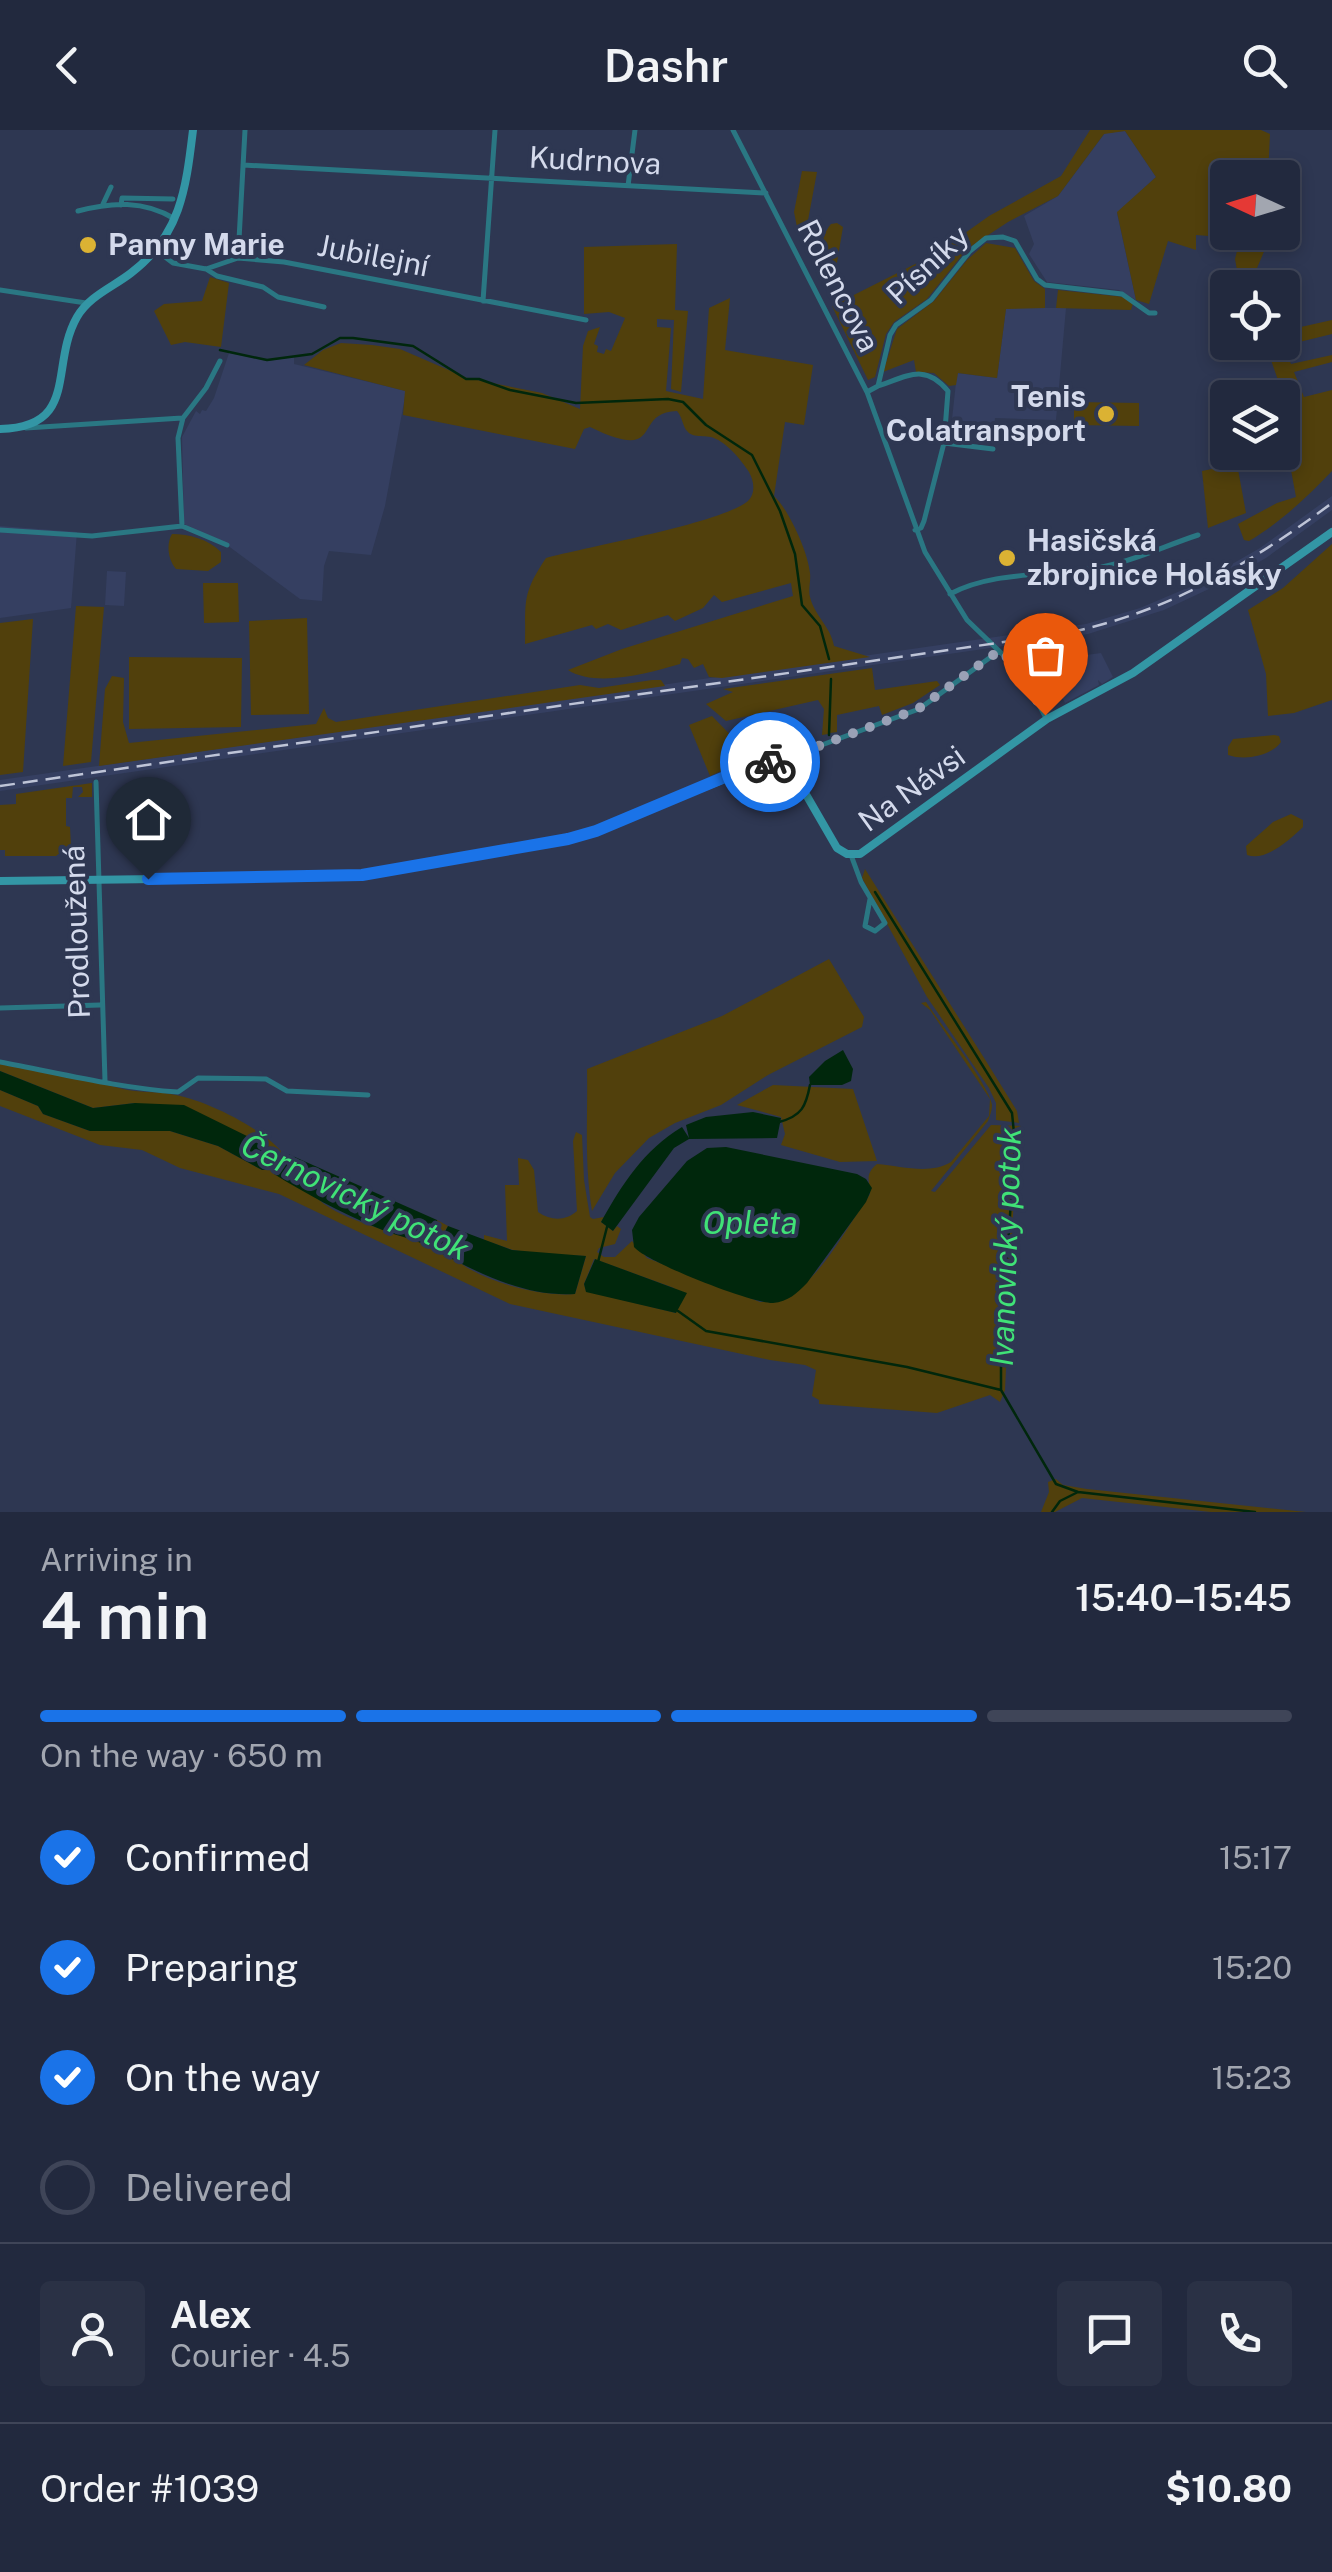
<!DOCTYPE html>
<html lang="en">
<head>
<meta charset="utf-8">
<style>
	body { margin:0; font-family:"Public Sans",sans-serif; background:#2a3145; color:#f1f3f6; height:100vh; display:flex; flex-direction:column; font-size:38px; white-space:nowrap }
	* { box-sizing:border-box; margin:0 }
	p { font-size:32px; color:#a2a6b0 }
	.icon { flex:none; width:55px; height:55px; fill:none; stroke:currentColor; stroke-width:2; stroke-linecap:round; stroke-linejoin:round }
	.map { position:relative; height:1382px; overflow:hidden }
	.details { display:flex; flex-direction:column; background:#22293e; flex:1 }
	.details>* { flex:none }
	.needle { width:65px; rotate:274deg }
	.controls { position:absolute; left:1210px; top:30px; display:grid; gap:20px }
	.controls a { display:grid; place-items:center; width:90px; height:90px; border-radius:10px; background:#22293e; box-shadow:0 5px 15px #0003,0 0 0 2px #3f4558; font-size:50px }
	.pin { position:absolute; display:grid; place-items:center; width:85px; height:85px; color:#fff; margin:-102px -42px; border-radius:50% 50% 50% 0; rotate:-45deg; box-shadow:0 0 10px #0007 }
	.pin .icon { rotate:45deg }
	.courier { position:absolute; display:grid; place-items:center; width:100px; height:100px; margin:-50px; border:8px solid #1a73e8; border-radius:50%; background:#fff; color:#222; box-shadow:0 2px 12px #0007 }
	.summary em { font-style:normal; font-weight:600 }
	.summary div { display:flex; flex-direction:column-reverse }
	.summary { display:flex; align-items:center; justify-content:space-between; height:170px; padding:0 40px }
	h1 { font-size:65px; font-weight:600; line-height:75px }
	.bar { display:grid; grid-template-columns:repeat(4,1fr); gap:15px 10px; align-content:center; height:120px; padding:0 40px }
	.bar i { height:12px; border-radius:8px; background:#3f4558 }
	.bar .on { background:#1a73e8 }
	.bar p { grid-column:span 4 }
	.line { display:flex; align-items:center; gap:25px; padding:0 40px; border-top:2px solid #3f4558 }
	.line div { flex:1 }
	.round { display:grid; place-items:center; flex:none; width:105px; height:105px; border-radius:10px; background:#2a3145 }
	ol { padding:0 40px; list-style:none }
	li { display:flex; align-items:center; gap:30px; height:110px }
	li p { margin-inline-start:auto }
	li .icon { padding:10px; border-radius:50%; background:#1a73e8; color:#fff; stroke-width:4 }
	li:last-child { color:#a2a6b0 }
	li i { width:55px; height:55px; border:5px solid #3f4558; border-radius:50% }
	header { display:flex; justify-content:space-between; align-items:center; height:130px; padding:0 40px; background:#22293e; font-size:45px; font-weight:600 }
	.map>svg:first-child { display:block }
	.built { fill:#353f61 }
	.green { fill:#51400c; fill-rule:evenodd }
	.water { fill:#00270c }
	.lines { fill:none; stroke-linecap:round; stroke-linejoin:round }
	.stream { stroke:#00270c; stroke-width:2.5 }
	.street { stroke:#2a7783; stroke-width:5 }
	.secondary { stroke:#3396a5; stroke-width:8 }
	.rail { stroke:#bec4d7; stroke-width:2.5; stroke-dasharray:15 8; stroke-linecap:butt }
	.done { stroke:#9aa1b6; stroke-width:10; stroke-dasharray:0 18 }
	.route { stroke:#1a73e8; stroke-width:12 }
	.poi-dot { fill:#dbb233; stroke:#2e3752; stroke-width:4 }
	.labels { text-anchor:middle; stroke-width:8; stroke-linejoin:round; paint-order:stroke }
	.street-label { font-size:30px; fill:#d4daec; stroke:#2e3752 }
	.poi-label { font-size:30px; font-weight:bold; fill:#d4daec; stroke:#2e3752; text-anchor:start }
	.water-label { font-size:32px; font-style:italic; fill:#40e277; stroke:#2e3752 }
</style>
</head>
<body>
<header><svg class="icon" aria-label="back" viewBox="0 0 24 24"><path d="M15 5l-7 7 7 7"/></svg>Dashr<svg class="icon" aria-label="search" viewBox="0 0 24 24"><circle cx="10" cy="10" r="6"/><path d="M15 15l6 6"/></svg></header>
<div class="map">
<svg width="1332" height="1382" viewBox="0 0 1332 1382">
	<rect width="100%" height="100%" fill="#2e3752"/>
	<path class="built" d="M1125,1L1156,47L1117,83L1136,170L1119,160L1047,152L1029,124L1034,114L1024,86L1058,66L1105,3Z
		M1006,178H1066L1056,290L995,288L993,313L950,308L957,243L997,248Z
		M229,223L267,231L294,227V234L406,261L385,376L371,425L329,421L324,436L322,471L300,469L227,415L184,394L182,307L196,281L200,284L202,280L206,281L214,268Z
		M1332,366V380L1266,428L1226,451L1164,480L1088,504L0,661V650L1086,494L1140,478L1199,453L1260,418Z
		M0,396L77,402L71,478L0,488Z
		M107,441L126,442L124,476L105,475Z
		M1101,523L1113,547L1102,554L1098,550L1099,555L1065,573L1056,555L1052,556L1049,530Z"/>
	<path class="green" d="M1090,0H1261L1270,4L1268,45L1273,47L1228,48V102L1272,103L1251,152L1254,157H1240L1235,129L1237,121L1223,117L1222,107L1196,105V120L1168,111L1149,174L1136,170L1117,82L1156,47L1125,1L1104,4L1058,66L1008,92L967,119L927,169L894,192L886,204L875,247L868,250L832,176L937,123L989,86L1061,46Z
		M802,41L817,42L806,101L797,97L794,82Z
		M837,93L843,97L834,150L826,153C818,136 819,108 831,94Z
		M986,113L1015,118L1034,151L1045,159V178L1006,179L997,248L958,243L956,255L949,256L934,243L916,242L914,230L883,242L897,199L934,171L967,130Z
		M677,114L675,180L688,181L681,262L671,259L674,190L657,189V197L671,198L666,261L703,269L709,178L730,168L725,220L813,235L804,295L785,292L774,366C789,380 808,422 810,443C811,451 808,460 810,467C814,485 831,497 834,516L870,527L722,548L709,547L703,534L694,538L688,529L682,528L680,534C649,543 596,558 568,540L622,519L793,466L791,453L722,472L714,465L703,478L675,491L668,485L621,500L608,494L596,499L592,495L525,514C526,472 521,465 546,428C586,417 722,393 748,371C756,363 754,351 749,342C742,331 728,314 716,309C708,304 693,309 687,301C683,297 682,286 677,281C631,282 666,334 590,297L584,299L575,319L403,285L405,261L304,235L323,220L341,213L372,215L400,219L467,248L542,263L580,279L583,216L588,201L600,197L594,214L598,216L597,222L604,224L606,219L611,221L625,188L609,182L584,184V117Z
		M210,147L229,153L221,217L185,212L171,215L154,181L164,174L202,171Z
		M1058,160L1124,167L1133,173L1131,180L1056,178Z
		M1332,190V204L1283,216L1291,234L1332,225V232L1294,242L1304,267L1332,260V341C1306,368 1281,392 1249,411L1244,410L1238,394L1277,373L1296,367L1288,324L1295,315L1286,273L1265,213L1282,212L1283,201Z
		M1074,272L1139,273V296L1074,295Z
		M1237,334L1246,383L1208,398L1202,341Z
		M172,404C189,404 208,409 221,422V432L208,441L176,439C168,430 166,414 172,404Z
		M1332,414V570L1294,583L1268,586L1266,544L1248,480L1283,458Z
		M203,453H238L239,492L204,493Z
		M76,476L104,477L91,632L63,636Z
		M307,488L309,584L251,585L249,491Z
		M33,489L23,642L0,645V493Z
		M129,527L242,528L241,597L129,599Z
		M872,538L875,560L937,551L940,555L913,573L882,585L879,576L837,585V602L830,603V593L828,604L822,605L824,579L818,570L726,591L706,574L733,562L723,559Z
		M112,546L124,548L123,592L129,613L316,594L324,578L328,588L336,592L580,555L599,558L652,550H661L665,556L99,636L105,559Z
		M712,586L752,627L710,646L689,595Z
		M1274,605L1279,606L1281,612C1271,626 1245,631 1228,625V617L1233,609Z
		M92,653V667H78L83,662L82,657H73L72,668H66V696L70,697L71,716H80V725L65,726L61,722L56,726H5V720H0V675L16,674V664Z
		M1291,684L1303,690V697C1289,710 1266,732 1247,725L1246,716L1273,692Z
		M865,739L986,931L1017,981L1019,993L996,990V973L989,958L927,867L862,748Z
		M829,829L864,887L862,897L768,945L721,975L675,993L649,1008L615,1043L592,1081C584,1030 588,990 587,939L722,886Z
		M926,872C939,892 990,956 992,975C992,981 990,985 988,991L931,1061L935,1062L991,995L1022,996L1017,999L1005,1260L1000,1272L990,1265L937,1283L819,1274V1270L812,1266L816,1240L805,1235L770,1230L510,1174L279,1064L180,1038L142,1020L100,1015L0,976V960L38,976L43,984L90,1001H170L218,1016L262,1040H270L135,973L93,978L0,941V934C42,941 83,948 123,959C139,963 155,961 170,964C202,968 260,997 281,1021L280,1027C294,1041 308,1062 324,1074C354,1095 395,1100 428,1116L438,1101L437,1090L448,1096L440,1108C446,1116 452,1128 460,1133C488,1153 542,1167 575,1164L586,1126L538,1124L513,1120L484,1110V1105L507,1111L505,1055H519L518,1028L528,1030L534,1040L538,1082C551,1091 566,1091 577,1081L573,1011L576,1002L582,1005L584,1050L590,1087L593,1089L604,1087L601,1092L613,1101L617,1096L621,1099L615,1114L599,1118L597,1122L604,1127H615L632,1111L647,1128L760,1172C809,1174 840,1107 865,1072L870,1064C870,1050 864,1045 877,1034C901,1036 930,1045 951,1032L989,986L990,969L930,880L921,873ZM594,1129L674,1158L676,1183L586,1161L584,1154Z
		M773,955L853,959L877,1031L840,1032L781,1015L785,1004L781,987L737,975Z
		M1056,1349L1063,1355L1087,1359L1306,1382H1211L1082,1368L1055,1382H1041L1049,1362L1048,1352Z"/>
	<path class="water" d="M843,920L853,939L851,951L842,955H810L809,947L825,931Z
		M0,941L93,978L135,973L184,975L275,1020L274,1034L269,1040H262L218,1016L170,1001H90L43,984L38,976L0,960Z
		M753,982L781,988L777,1008L689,1009L674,1018L613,1101L601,1092C623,1053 643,1021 682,997L689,1008L686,995L706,987Z
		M726,1017L857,1044L866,1049L872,1058L866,1072L807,1153C797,1163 788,1172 773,1173C753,1174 646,1132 634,1117L632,1100L639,1087L687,1031L707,1018Z
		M288,1024L437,1090C439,1101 435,1107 428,1116C411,1108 393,1105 375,1097C340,1082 306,1064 274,1044L280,1027Z
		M448,1096L512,1120L586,1126L575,1164C525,1167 478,1143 435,1120Z
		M595,1129L687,1163L676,1183L586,1162L584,1154Z"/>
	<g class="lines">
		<path class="stream" d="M220,220L267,230L312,224L340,208H353L413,216L466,249H479L510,260L576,273L668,269L683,272L706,295L752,325L780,381L795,424L802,475L820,496L829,529
			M829,605L831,549
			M875,762L1012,983L1015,1013L1001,1215V1260L1056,1354L1078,1362L1255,1382
			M779,992C802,986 806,976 810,955
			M598,1132L607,1097
			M678,1181L706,1201L907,1237L1001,1260
			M1052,1382L1060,1371L1078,1362"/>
		<path class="street" d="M733,0L867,262L925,422L967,490L1023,544L1046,588
			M243,35L766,63
			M628,56L635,0
			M103,74L111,57
			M121,75L122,68L173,69
			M78,81C111,72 144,70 175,89
			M156,120L173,133L206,139L238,128L284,132L586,190
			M238,128L245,0
			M206,139L217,146L263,157L278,167L324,177
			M0,160L86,173
			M483,171L495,0
			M878,256C908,246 925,233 948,261L944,313L924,391L921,398L915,400
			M867,262L878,256L890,205L896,195L931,170L970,121L986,108L1003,107L1015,111L1037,149L1045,155L1122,164L1149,183H1155
			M26,298L182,288
			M944,313L993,319
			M182,396L178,308L183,288L206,258L220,231
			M0,400L92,406L182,396L227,415
			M950,464C994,440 1053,447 1102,437C1134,431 1167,415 1198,405
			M782,634L792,626L919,579L999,521
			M96,652L105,951
			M851,725L861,752L885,793L875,801L865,796L870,769
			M0,878L100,875
			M0,932C59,943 118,958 178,962L198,948L266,949L287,961L368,965"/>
		<path class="secondary" d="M0,299C80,297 49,236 77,187C89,166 113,157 131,143C181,105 186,58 193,0
			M0,751L326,747L375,743L583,705L770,631L782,634L793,642L837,718L847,724H860L1047,589L1133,543L1332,402"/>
		<path class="rail" d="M0,656L1067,503C1168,482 1250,434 1332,373"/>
	</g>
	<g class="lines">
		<path class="done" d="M770,632L782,634L792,626L918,579L1000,520L1023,544L1045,585"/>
		<path class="route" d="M148,749L362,745L568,709L596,701L739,641L770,632"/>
	</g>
	<g class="poi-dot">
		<circle cx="88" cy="115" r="10"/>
		<circle cx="1106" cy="284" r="10"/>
		<circle cx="1007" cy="428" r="10"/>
	</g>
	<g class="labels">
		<g class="street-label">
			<text transform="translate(595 31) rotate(3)" y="10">Kudrnova</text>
			<text transform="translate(373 126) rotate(11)" y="10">Jubilejní</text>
			<text transform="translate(928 135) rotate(-43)" y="10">Písníky</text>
			<text transform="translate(838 156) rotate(63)" y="10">Rolencova</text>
			<text transform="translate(912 659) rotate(-36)" y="10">Na Návsi</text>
			<text transform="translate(77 802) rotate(-92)" y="10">Prodloužená</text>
		</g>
		<g class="poi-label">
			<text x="108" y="125">Panny Marie</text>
			<text x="1086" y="277" text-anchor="end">Tenis<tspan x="1086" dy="34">Colatransport</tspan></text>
			<text x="1027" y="421">Hasičská<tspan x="1027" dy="34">zbrojnice Holásky</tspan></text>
		</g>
		<g class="water-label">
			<text transform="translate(355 1067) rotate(26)" y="11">Černovický potok</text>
			<text x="750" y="1104">Opleta</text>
			<text transform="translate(1006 1117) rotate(-88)" y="11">Ivanovický potok</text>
		</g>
	</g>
</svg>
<div class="controls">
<a><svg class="needle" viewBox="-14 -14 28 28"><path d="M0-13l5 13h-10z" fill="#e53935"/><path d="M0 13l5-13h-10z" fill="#a2a6b0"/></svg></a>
<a><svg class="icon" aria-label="locate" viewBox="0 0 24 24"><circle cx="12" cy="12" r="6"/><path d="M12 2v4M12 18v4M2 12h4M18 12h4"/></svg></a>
<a><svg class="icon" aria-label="layers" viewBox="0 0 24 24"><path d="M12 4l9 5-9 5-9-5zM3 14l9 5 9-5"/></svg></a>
</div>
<div class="pin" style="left:1045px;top:585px;background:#ea580c"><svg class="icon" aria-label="bag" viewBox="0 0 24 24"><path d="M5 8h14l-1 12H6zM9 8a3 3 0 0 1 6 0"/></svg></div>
<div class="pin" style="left:148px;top:749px;background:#1f2937"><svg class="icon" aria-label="home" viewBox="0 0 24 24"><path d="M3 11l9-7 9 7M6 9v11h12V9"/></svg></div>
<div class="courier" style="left:770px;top:632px"><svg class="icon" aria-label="bike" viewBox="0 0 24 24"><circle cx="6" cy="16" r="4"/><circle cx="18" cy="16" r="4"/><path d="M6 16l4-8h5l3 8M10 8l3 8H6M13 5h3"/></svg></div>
</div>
<section class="details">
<div class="summary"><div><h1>4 min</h1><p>Arriving in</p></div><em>15:40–15:45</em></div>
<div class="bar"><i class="on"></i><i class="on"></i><i class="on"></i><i></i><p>On the way · 650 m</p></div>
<ol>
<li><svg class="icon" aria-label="check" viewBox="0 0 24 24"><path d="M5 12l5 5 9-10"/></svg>Confirmed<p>15:17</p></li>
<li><svg class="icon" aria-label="check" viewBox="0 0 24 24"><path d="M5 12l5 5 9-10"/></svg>Preparing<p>15:20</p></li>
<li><svg class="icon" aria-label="check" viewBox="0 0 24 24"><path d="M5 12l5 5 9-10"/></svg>On the way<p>15:23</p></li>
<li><i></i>Delivered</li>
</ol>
<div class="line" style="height:180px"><a class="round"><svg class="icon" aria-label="person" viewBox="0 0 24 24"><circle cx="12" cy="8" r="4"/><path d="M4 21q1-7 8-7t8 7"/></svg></a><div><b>Alex</b><p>Courier · 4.5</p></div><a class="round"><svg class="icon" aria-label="chat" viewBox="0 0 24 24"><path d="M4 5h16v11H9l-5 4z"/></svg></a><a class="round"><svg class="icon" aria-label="phone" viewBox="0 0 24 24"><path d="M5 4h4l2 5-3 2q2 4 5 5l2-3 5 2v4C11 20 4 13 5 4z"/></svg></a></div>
<div class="line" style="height:130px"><div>Order #1039</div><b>$10.80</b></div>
</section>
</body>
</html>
